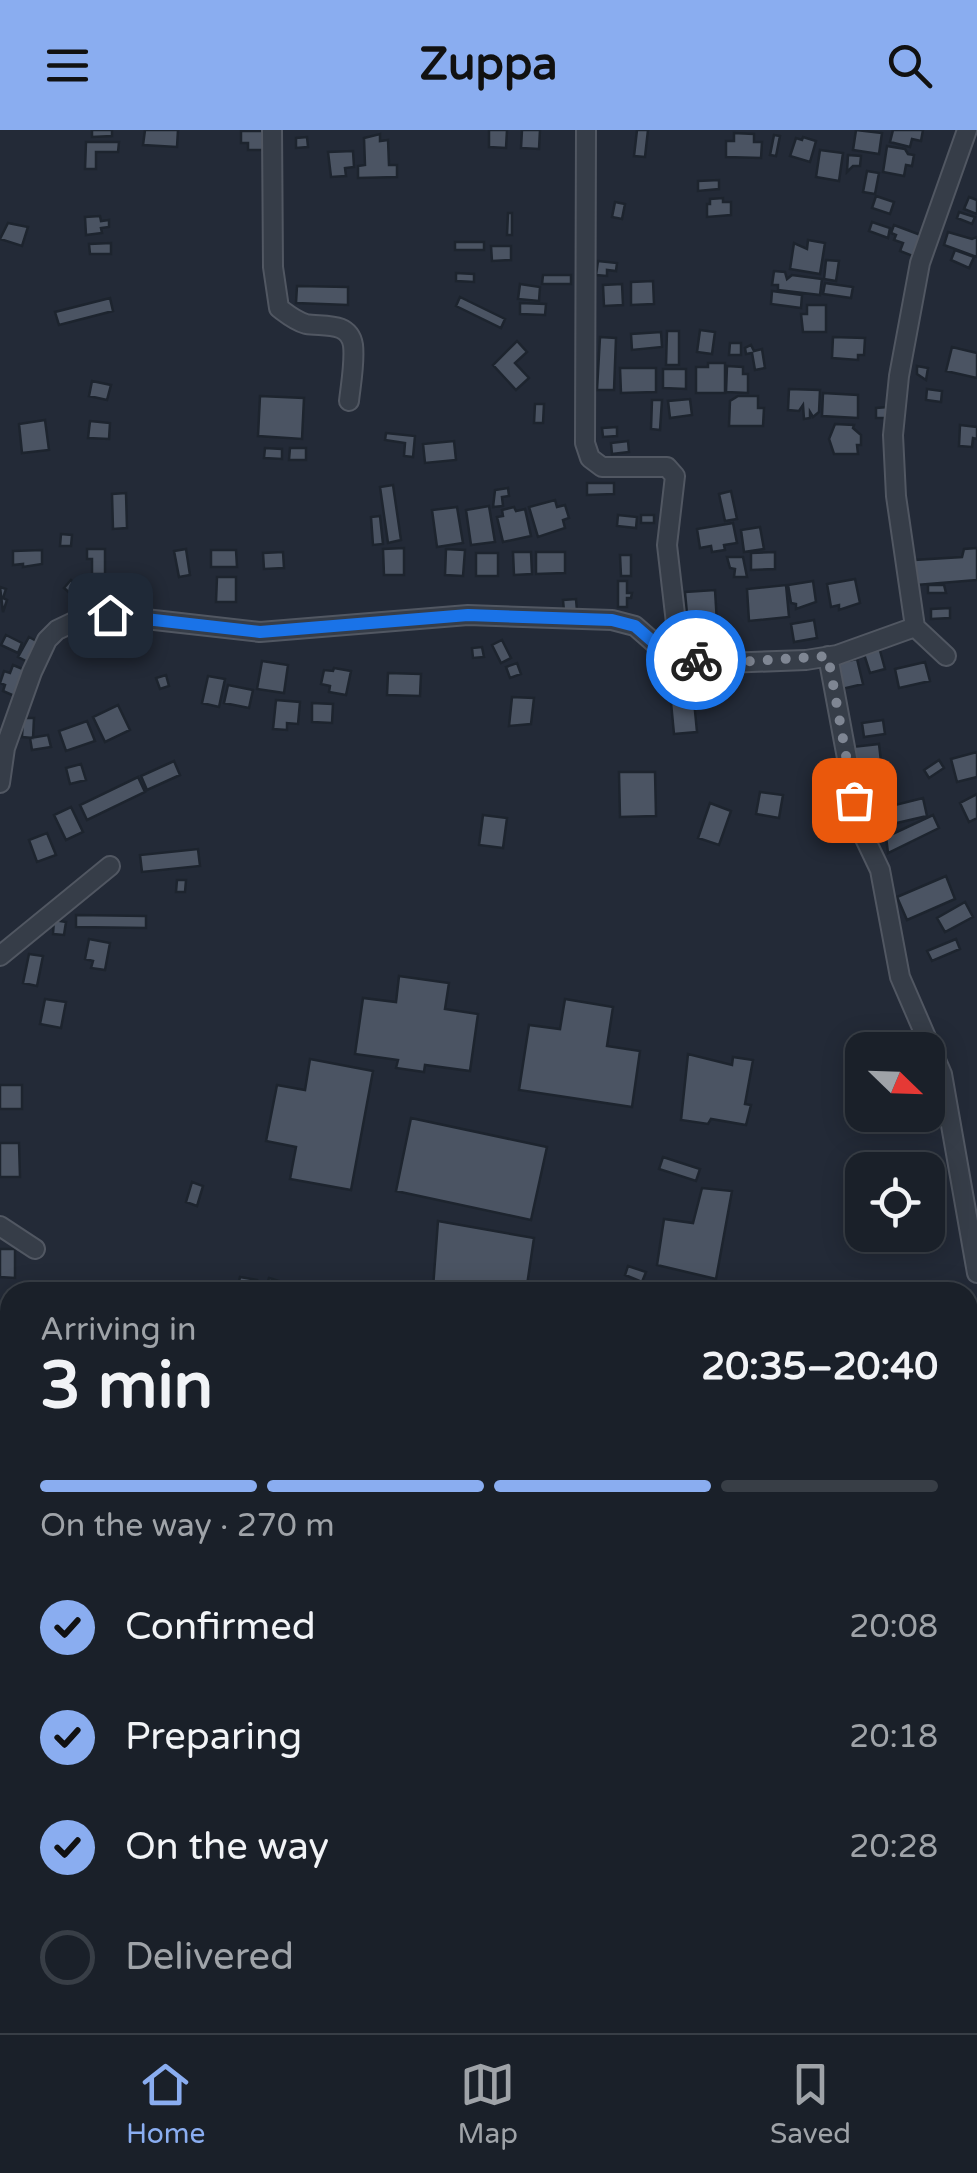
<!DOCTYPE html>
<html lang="en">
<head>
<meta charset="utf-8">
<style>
	body { margin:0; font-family:"Varela Round",sans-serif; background:#232831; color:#f1f3f6; height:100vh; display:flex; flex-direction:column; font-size:38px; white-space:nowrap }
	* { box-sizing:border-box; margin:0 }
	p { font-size:32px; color:#9fa3a8 }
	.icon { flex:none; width:55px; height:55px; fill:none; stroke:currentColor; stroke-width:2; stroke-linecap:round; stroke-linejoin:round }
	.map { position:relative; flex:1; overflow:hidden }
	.sheet { position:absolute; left:0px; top:1152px; width:978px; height:752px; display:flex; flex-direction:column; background:#1a2029; border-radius:30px 30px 0 0; box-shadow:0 5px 25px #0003,0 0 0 2px #383e46 }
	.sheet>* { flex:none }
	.needle { width:65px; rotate:113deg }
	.controls { position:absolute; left:845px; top:902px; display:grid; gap:20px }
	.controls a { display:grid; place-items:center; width:100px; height:100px; border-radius:20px; background:#1a2029; box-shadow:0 5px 25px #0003,0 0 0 2px #383e46; font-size:50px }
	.pin { position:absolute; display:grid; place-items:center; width:85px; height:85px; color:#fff; margin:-42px; border-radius:20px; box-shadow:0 5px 15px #0006 }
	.courier { position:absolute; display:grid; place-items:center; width:100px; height:100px; margin:-50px; border:8px solid #1a73e8; border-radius:50%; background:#fff; color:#222; box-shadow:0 2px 12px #0007 }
	.overview em { font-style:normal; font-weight:800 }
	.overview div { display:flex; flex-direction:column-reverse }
	.overview { display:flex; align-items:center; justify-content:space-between; height:170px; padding:0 40px }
	h1 { font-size:65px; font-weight:800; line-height:75px }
	.bar { display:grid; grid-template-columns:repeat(4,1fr); gap:15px 10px; align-content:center; height:120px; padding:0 40px }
	.bar i { height:12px; border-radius:8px; background:#383e46 }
	.bar .on { background:#8aadf0 }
	.bar p { grid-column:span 4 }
	ol { padding:0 40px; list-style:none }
	li { display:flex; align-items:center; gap:30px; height:110px }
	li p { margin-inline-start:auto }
	li .icon { padding:10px; border-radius:50%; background:#8aadf0; color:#111; stroke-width:4 }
	li:last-child { color:#9fa3a8 }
	li i { width:55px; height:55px; border:5px solid #383e46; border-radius:50% }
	header { display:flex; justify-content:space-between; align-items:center; height:130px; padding:0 40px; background:#8aadf0; color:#111; font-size:45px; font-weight:800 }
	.dock { display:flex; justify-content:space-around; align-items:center; height:140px; border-top:2px solid #383e46; background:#1a2029; font-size:28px; color:#9fa3a8 }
	.dock a { display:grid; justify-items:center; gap:5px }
	.dock .on { color:#8aadf0 }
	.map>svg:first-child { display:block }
	.building { fill:#4b5463; stroke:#1d242e; stroke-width:2.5 }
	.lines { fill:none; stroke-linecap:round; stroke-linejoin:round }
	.minor-casing { stroke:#515762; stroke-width:22 }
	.highway-casing { stroke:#414752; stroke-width:32 }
	.minor { stroke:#363d48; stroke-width:18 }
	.highway { stroke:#6d6453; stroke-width:28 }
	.done { stroke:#7f8693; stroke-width:10; stroke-dasharray:0 18 }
	.route { stroke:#1a73e8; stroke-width:12 }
</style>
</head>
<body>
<header><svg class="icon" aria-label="menu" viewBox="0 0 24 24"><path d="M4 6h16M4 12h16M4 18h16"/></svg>Zuppa<svg class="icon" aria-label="search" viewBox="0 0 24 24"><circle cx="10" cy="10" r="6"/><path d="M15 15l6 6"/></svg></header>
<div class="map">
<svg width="977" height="1903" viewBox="0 0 977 1903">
	<rect width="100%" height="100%" fill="#232a37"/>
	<path class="building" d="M92,0H112V6L92,7Z
		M145,0H178L177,17L143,15Z
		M489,0H507L506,18L489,17Z
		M522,0H540L539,19L521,18Z
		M637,0H648L645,27L634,26Z
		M856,0L882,3L879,24L853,20Z
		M893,0H923L921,11L912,9L910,17L890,12Z
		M241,1H266L265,20H248V13H241Z
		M734,3L754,4V12H762L761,28L726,27V11H734Z
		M380,4V11L388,10L389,35H397V47L358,48V36L365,35L364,8Z
		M774,5L780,6L776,26L770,25Z
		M307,7L308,17L296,18V8Z
		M803,7L816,11L810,32L790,26L796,8L802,10Z
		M86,12H119L118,22H96V39H85Z
		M887,16L905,19L908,24L914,25L912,36L906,35L904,46L883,42Z
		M820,20L843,23L839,51L816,47Z
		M353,21L354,37L345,38L346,46L331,47L328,22Z
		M848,25L861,26L860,36H853L847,42Z
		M867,41L879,43L875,64L863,62Z
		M719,50V59L698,61V51Z
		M876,66L894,72L890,84L872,78Z
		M969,67L977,70V84L964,79Z
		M723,68V72H731V85L707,87V74H710V69Z
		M615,72L625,74L622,89L612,87Z
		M959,82L975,87L972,94L957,88Z
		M508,83H512V105H507Z
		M100,86L101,91L109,90V97L101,98L102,103L86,105L85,87Z
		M872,92L890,98L888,108L869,101Z
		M8,93L28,97L22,116L0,109Z
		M894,95L926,107L918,128L900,121L903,113L894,110L896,105L891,103Z
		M948,102L972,109L977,107V127L944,115Z
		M808,110L825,113L820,144L790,139L794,113L807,119Z
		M455,112H484V120H455Z
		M111,113V124H90L89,114Z
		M491,116H511V130L492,131Z
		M955,120L974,127L969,138L951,130Z
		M826,130L839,131L836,151L824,149Z
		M598,131L617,133L616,141L607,140V146L596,145Z
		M774,141L785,142L787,149L792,145L822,149L820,165L778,160V155H772Z
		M456,143L474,144V152L456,151Z
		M543,145H571V154H542Z
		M653,151L654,174L631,175V152Z
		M825,153L853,157L851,168L823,164Z
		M520,154L540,157L539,171L518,169Z
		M622,154L623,175L604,176L603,155Z
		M297,156L348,157V175L296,173Z
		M772,161L802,165L801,178L771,174Z
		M460,167L505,189L501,198L456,176Z
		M110,168L113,181L59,195L55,182Z
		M520,173L546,174L545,185L520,184Z
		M807,175H826V202H803L801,184H807Z
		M700,200L715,202L712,224L697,222Z
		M667,201H679V235H666Z
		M661,202L662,217L632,220L631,204Z
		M600,207L616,208L614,260H597Z
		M833,207L865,208L864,225H858V230L832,228Z
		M517,211L527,222L515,233L529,248L516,260L493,235Z
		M730,213H741V225H729Z
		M751,215L754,221L762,219L765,238L755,240L752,223L746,224L745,218Z
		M952,217L977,223V248L946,241Z
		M708,233H725V263H696V237H708Z
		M727,236L743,237V244H748V263L726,262Z
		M917,236L928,238L926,250L917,244Z
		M620,238H656V262L621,263Z
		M663,239H686V259L663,258Z
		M92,251L111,255L107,270L89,266Z
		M789,259L820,260L819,282L813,287L810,282V288L804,289L803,275L799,281L788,280Z
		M927,259L942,261L941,272L926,270Z
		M823,263L858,265V288L822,286Z
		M260,266L304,268L302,309L258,306Z
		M738,266H758V278H764L763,296H729L730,271Z
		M690,269L692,285L670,288L668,271Z
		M652,270H662L660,300L651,299Z
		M535,274H544L543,293H534Z
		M888,277V288H876V278Z
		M45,290L49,320L22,323L19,294Z
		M90,291L110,293L109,309L88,308Z
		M835,294L854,295L853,298L861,305V315H857L858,324H834L829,309Z
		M960,295L977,297V309L973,308L972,317L959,316Z
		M617,297V306L603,307L602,298Z
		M386,303L415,306L413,327L404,326L405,313L385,310Z
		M454,311L456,330L425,333L423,314Z
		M628,311L629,322L612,324L611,313Z
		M265,318L282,319V329L264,328Z
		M290,318H306V330H289Z
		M587,353H614V364L587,365Z
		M393,355L401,410L388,413L380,357Z
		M508,358L509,366L502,367L503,376L493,377L495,360Z
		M731,361L737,389L725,391L719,364Z
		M126,363L127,398L113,399L112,364Z
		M555,370L557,377L565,375L569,388L563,390L565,398L538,407L529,377Z
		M489,376L495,412L471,415L466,380Z
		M457,377L463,413L437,417L432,380Z
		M514,377L516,381L525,379L531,406L503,412L497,387L503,386L502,380Z
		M618,385L637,387L636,398L617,396Z
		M641,385H654V393H641Z
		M380,386L383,414L373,415L371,387Z
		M733,393L737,413L724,415L725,420L712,422L711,416L700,418L697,399Z
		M760,397L764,419L744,422L741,400Z
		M61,404L72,405L71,416H60Z
		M404,418V445H384L383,419Z
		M977,418V450L916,455L914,430L962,427L964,419Z
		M87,419H105V444H92V429H87Z
		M186,419L190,445L179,447L174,421Z
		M446,419L465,420L463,446L445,445Z
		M42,420V434L23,437V434L13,435V421Z
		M211,420H236L237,437H211Z
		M283,422L284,438L264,439L263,423Z
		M513,422H531L532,444L514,445Z
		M536,422H565V443L536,444Z
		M775,422V439L751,440V423Z
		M476,423H498V446H476Z
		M620,425H631V446H621Z
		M727,427H743L747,447H734L735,439L730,438Z
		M217,447H236V472H216Z
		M855,449L860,473L839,480V475L831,477L827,454Z
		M71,450L85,462L78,470L64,458Z
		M618,451H627V463H632L631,468H627V477H618Z
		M813,451L816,472L796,479V474L791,473L788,455Z
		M786,455L789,487L749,491L747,459Z
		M928,455H944L946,463H928Z
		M0,457L6,459L3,468L7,470L3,482Z
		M715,460L717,493L688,495L685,462Z
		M576,469L577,481H564L563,470Z
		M950,478V488L931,489V479Z
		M814,490L817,508L794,512L791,494Z
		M6,505L22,513L18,523L1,515Z
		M29,507L42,514L32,534L18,527Z
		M502,510L511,528L501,533L492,515Z
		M482,517L484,527L473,528L472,518Z
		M879,517L885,539L870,543L863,521Z
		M857,529L863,554L842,559L836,533Z
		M262,531L288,535L284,563L257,559Z
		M925,532L930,551L899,558L895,539Z
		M517,533L521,544L510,548L506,537Z
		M13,535L30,542L19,568L3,561L5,555L0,553L4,541L10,543Z
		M334,538L351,541L346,565L329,562L330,556L321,554L324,540L333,541Z
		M388,543L421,544L420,566L387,565Z
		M166,545L169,556L160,559L156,548Z
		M208,546L225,549L219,577L202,573Z
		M228,555L253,560L249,578L224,573Z
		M693,560L697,602L674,604L670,562Z
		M512,567L534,568L531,594L509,596Z
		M276,570L300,572L298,594L287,593V600L273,599Z
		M312,573L333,574L332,593L312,592Z
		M118,575L130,600L105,612L93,587Z
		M23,588H34L33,608L22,607Z
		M883,590L885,604L864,607L862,593Z
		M87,591L95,611L66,621L59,601Z
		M48,605L51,617L32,620L30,608Z
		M879,614L882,640L855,643L852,617Z
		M977,622V647L957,652L951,629Z
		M939,630L944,638L929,648L924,640Z
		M174,631L180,645L147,660L141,646Z
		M81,634L86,650L70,654L66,638Z
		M619,642H655L656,686L620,687Z
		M138,647L145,662L87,690L80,675Z
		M760,662L783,665L779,688L756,684Z
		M977,664V688L969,692L960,673Z
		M923,668L927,686L871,699L867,682Z
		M836,671L845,692L830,699L821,678Z
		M710,673L731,681L719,715L698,708Z
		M71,677L83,702L66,710L54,685Z
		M483,685L507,688L503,718L479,715Z
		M933,685L939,698L888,723L886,707Z
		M47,703L56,725L37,732L29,710Z
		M198,719L200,736L142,742L140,725Z
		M946,746L955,769L907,790L897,767Z
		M177,750H186L185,762H176Z
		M965,772L973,787L945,802L937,788Z
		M76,785L146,786V798L76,797Z
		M54,790L66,792L64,805L53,804Z
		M89,809L110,813L105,840L91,838L93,831L85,829Z
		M956,809L960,819L932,831L927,821Z
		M29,824L43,826L37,856L23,853Z
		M399,846L449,853L445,879L478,884L470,941L425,935L424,942L396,938L398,930L355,924L363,868L396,872Z
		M45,869L66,872L61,898L40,894Z
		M565,869L613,877L607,916L640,921L632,977L519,960L529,895L560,899Z
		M688,924L732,935L733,927L753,930L745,974L751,975L746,995L711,989L708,994L681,990Z
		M310,929L373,941L351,1060L290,1049L296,1017L266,1011L277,955L305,960Z
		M0,955H22V979H0Z
		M411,988L547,1017L531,1090L396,1061Z
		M0,1013H19L20,1047H0Z
		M663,1027L700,1039L696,1051L659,1039Z
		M192,1052L203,1056L197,1076L186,1072Z
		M702,1058L732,1061L716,1149L657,1135L664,1089L693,1093Z
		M438,1091L534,1108L526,1162H459L433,1158Z
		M0,1119H15V1148L0,1147Z
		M628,1136L646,1142L642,1152L625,1145Z
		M240,1147L257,1150L255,1162H237Z
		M269,1148L295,1156L293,1162L265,1161Z
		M0,1236L10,1238V1263L0,1261Z
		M9,1278H10V1319L2,1318Z
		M977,1309V1348L974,1349L968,1331V1313Z
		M6,1448L10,1449V1479L1,1477Z
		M0,1488L10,1489V1520L0,1518Z
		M0,1530L10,1532V1545L5,1544V1548L10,1549V1562L0,1560Z
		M0,1572L10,1574V1587L0,1585Z
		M972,1588L977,1607V1644L973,1645L968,1624V1589Z
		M0,1589L10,1591V1608L0,1607Z
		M0,1614L10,1616L2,1645L0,1644Z
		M977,1713V1734L968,1738V1717Z
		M0,1819L10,1838V1848L0,1856Z
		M977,1859V1890L973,1894L968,1888V1863Z
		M370,1895H387L390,1903H362L360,1899Z
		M869,1895H883L889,1903H859Z"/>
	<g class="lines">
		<defs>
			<path id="minor" d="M272,0L273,137L279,178C287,184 295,191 306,194C323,197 349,191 353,215C355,232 351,253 349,271
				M586,0L585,313L590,328L602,337H667L675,346L667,415L679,519L693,530L725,533L806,530L837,525L915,497
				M828,526L860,698L880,740L900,847L942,944L977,1143
				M946,526L915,497L896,366L893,305L899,246L920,133L967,0
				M0,653L5,618L32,542L47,510L57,500L78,490L110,485L260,502L468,485L612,490L635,496L659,517L679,520
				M0,826L110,736
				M0,1096L35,1119
				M968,1657L977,1653
				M0,1741L10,1749
				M968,1836L977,1833
				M919,1895L925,1903"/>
			<path id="highway" d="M968,1444L977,1440
				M0,1895L10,1891"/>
		</defs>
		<use href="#minor" class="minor-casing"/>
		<use href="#highway" class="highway-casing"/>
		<use href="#minor" class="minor"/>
		<use href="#highway" class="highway"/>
	</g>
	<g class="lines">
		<path class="done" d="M696,530L725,533L828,526L854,670"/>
		<path class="route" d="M110,485L260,502L468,485L612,490L635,496L659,517L680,520L686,528L696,530"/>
	</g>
</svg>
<div class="controls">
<a><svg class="needle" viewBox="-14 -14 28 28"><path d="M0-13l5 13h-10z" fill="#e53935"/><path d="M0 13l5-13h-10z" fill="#9fa3a8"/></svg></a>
<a><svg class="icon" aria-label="locate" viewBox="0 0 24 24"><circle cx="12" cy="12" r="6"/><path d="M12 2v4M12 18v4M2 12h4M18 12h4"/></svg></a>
</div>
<div class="pin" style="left:854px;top:670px;background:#ea580c"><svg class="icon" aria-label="bag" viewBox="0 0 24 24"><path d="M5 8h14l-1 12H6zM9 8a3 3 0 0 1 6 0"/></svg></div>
<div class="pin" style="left:110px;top:485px;background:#1f2937"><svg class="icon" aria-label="home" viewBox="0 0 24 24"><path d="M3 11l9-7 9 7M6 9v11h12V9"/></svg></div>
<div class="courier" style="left:696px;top:530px"><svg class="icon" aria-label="bike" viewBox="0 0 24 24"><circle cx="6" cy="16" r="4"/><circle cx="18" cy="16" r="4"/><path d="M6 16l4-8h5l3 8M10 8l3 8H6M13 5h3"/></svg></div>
<section class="sheet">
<div class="overview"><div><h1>3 min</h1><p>Arriving in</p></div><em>20:35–20:40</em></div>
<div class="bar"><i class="on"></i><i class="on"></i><i class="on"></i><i></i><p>On the way · 270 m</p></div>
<ol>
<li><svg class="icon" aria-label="check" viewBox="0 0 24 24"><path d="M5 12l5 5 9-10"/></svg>Confirmed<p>20:08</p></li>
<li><svg class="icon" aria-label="check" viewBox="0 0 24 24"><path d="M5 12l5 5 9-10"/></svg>Preparing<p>20:18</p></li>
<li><svg class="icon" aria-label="check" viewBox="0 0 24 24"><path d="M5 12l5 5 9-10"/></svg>On the way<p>20:28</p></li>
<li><i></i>Delivered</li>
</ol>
</section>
</div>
<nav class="dock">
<a class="on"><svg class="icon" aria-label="home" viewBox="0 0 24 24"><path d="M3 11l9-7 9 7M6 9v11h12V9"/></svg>Home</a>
<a><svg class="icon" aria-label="map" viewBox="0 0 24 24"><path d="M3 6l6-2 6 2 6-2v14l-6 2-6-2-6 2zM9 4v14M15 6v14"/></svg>Map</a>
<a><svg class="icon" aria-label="saved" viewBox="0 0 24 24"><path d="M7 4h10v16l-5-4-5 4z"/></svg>Saved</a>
</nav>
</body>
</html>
